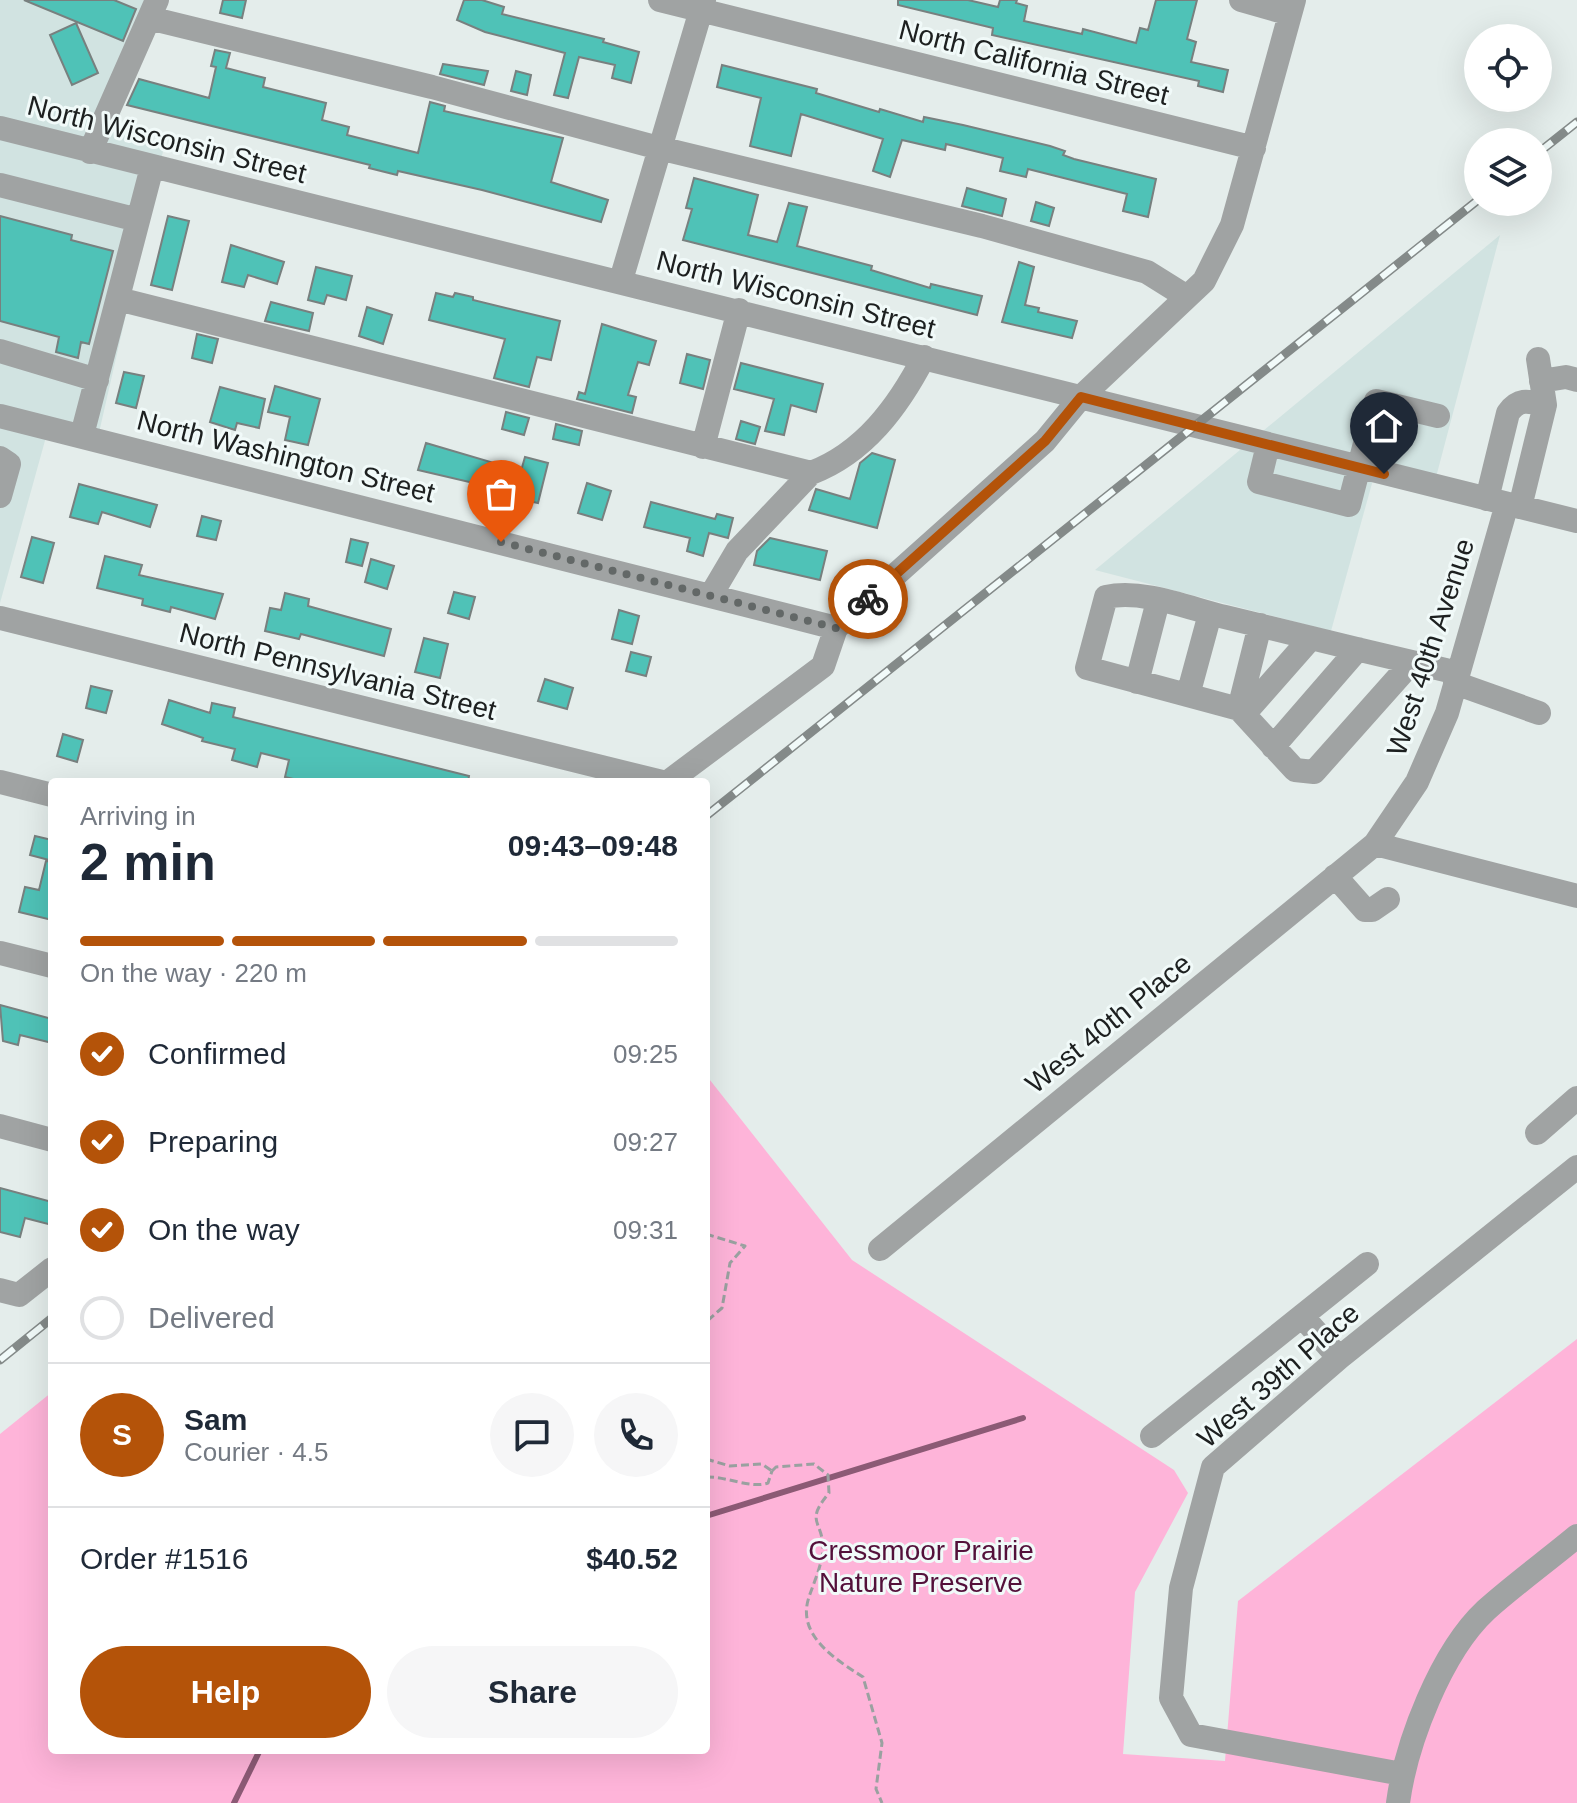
<!DOCTYPE html>
<html lang="en">
<head>
<meta charset="utf-8">
<style>
	body { margin:0; font-family:Helvetica,sans-serif; background:#f6f6f7; color:#1f2937; height:100vh; display:flex; flex-direction:column; font-size:30px; white-space:nowrap }
	* { box-sizing:border-box; margin:0 }
	p { font-size:26px; color:#747a83 }
	.icon { flex:none; width:44px; height:44px; fill:none; stroke:currentColor; stroke-width:2; stroke-linecap:round; stroke-linejoin:round }
	.map { position:relative; flex:1; overflow:hidden }
	.panel { position:absolute; left:48px; top:778px; width:662px; height:976px; display:flex; flex-direction:column; background:#fff; border-radius:8px; box-shadow:0 8px 32px #0002 }
	.panel>* { flex:none }
	.buttons { position:absolute; left:1464px; top:24px; display:grid; gap:16px }
	.buttons a { display:grid; place-items:center; width:88px; height:88px; border-radius:50%; background:#fff; box-shadow:0 8px 32px #0002; font-size:40px }
	.pin { position:absolute; display:grid; place-items:center; width:68px; height:68px; color:#fff; margin:-82px -34px; border-radius:50% 50% 50% 0; rotate:-45deg; box-shadow:0 0 8px #0007 }
	.pin .icon { rotate:45deg }
	.courier { position:absolute; display:grid; place-items:center; width:80px; height:80px; margin:-40px; border:6px solid #b45309; border-radius:50%; background:#fff; color:#222; box-shadow:0 2px 10px #0007 }
	.headline em { font-style:normal; font-weight:600 }
	.headline div { display:flex; flex-direction:column-reverse }
	.headline { display:flex; align-items:center; justify-content:space-between; height:136px; padding:0 32px }
	h1 { font-size:52px; font-weight:600; line-height:60px }
	.bar { display:grid; grid-template-columns:repeat(4,1fr); gap:12px 8px; align-content:center; height:96px; padding:0 32px }
	.bar i { height:10px; border-radius:6px; background:#e0e1e3 }
	.bar .active { background:#b45309 }
	.bar p { grid-column:span 4 }
	.line { display:flex; align-items:center; gap:20px; padding:0 32px; border-top:2px solid #e0e1e3 }
	.line div { flex:1 }
	.round { display:grid; place-items:center; flex:none; width:84px; height:84px; border-radius:42px; background:#f6f6f7 }
	ol { padding:0 32px; list-style:none }
	li { display:flex; align-items:center; gap:24px; height:88px }
	li p { margin-inline-start:auto }
	li .icon { padding:8px; border-radius:50%; background:#b45309; color:#fff; stroke-width:4 }
	li:last-child { color:#747a83 }
	li i { width:44px; height:44px; border:4px solid #e0e1e3; border-radius:50% }
	.action { display:flex; gap:16px; margin-top:auto; padding:16px 32px }
	.action a { flex:1; height:92px; border-radius:48px; background:#b45309; color:#fff; font-size:32px; font-weight:600; line-height:92px; text-align:center }
	.action a+a { background:#f6f6f7; color:#1f2937 }
	.map>svg:first-child { display:block }
	.built { fill:#d1e3e1 }
	.green { fill:#feb4d9 }
	.lines { fill:none; stroke-linecap:round; stroke-linejoin:round }
	.stream { stroke:#8c5a75; stroke-width:6 }
	.building { fill:#4fc2b7; stroke:#78807f; stroke-width:2 }
	.path { stroke:#9aa1a0; stroke-width:3; stroke-dasharray:8 4; stroke-linecap:butt }
	.minor { stroke:#a0a3a3; stroke-width:24 }
	.rail-casing { stroke:#848a89; stroke-width:9 }
	.rail { stroke:#f1faf9; stroke-width:6; stroke-dasharray:18; stroke-linecap:butt }
	.done { stroke:#636867; stroke-width:8; stroke-dasharray:0 14.4 }
	.route { stroke:#b45309; stroke-width:10 }
	.labels { text-anchor:middle; stroke-width:6; stroke-linejoin:round; paint-order:stroke }
	.street-label { font-size:28px; fill:#1d2020; stroke:#f1faf9 }
	.park-label { font-size:28px; fill:#53103a; stroke:#f1faf9 }
</style>
</head>
<body>
<div class="map">
<svg width="1577" height="1803" viewBox="0 0 1577 1803">
	<rect width="100%" height="100%" fill="#e4edeb"/>
	<path class="built" d="M0,0H164L109,124L164,147L96,446L46,437L0,603Z
		M1500,235L1435,481L1376,469L1331,631L1095,570Z"/>
	<path class="green" d="M706,1075L852,1260L1174,1470L1188,1493L1135,1592L1123,1754L1225,1761L1238,1601L1577,1339V1803H0V1434L52,1392V1750H706Z"/>
	<g class="lines">
		<path class="stream" d="M706,1516L1023,1418
			M234,1803L260,1750"/>
	</g>
	<path class="building" d="M24,0H114L136,9L123,41Z
		M223,0H246L242,18L220,13Z
		M464,0H482L504,7L502,14L604,39L603,42L639,52L631,83L612,78L615,65L579,57L568,98L554,95L565,53L485,32L457,20Z
		M898,0H968L998,7L1000,0H1017L1016,3L1027,6L1024,21L1082,34L1083,29L1136,43L1140,28L1148,30L1156,0H1197L1187,39L1196,42L1191,62L1228,70L1223,92L1198,86L1199,81L992,35L993,28L898,5Z
		M76,23L98,73L72,85L50,35Z
		M215,50L230,53L226,68L265,78L263,87L326,103L322,120L349,127L347,135L418,153L430,102L445,106L444,111L563,138L551,182L608,200L601,222L482,190L398,171L397,175L369,168L370,165L127,105L139,79L209,98L216,67L211,66Z
		M443,64L488,71L484,85L440,74Z
		M722,65L817,89L816,93L879,112L880,109L923,122L924,117L963,125L1050,146L1065,151L1063,155L1074,159L1156,179L1148,217L1123,211L1127,194L1028,169L1026,177L1000,171L1003,158L946,144L945,150L902,140L890,177L873,171L883,139L801,114L791,156L750,146L761,98L717,87Z
		M516,71L531,75L527,95L511,91Z
		M694,178L758,195L748,235L777,242L789,203L807,207L797,246L872,266L871,270L930,288L931,284L982,296L977,315L683,240L692,209L686,208Z
		M967,188L1006,199L1002,216L962,206Z
		M1036,202L1054,208L1049,226L1031,221Z
		M0,216L72,235L71,240L113,251L89,344L81,342L78,358L56,352L59,337L0,321Z
		M168,216L189,221L172,290L151,285Z
		M231,245L284,262L277,284L248,275L244,287L222,282Z
		M1019,262L1034,267L1025,305L1039,308L1038,312L1077,321L1072,338L1002,322Z
		M316,267L352,276L346,300L327,295L324,304L308,300Z
		M436,293L453,297L455,293L473,297V300L560,321L551,360L537,357L529,387L494,378L505,339L429,320Z
		M271,302L313,313L309,331L265,321Z
		M367,307L392,315L383,344L359,336Z
		M602,324L656,341L649,365L638,362L628,395L636,397L632,413L577,399L579,392L585,394Z
		M197,334L218,339L212,363L192,358Z
		M687,354L710,360L703,389L680,383Z
		M741,363L823,384L816,412L791,405L784,435L765,431L774,399L734,389Z
		M124,372L144,376L136,408L116,403Z
		M275,386L320,399L308,445L285,440L290,417L268,412Z
		M220,387L265,399L259,428L237,423L235,430L210,422Z
		M506,412L529,418L524,435L502,429Z
		M741,421L760,427L755,444L736,439Z
		M556,424L582,431L579,445L553,439Z
		M426,443L521,471L525,457L548,463L538,503L515,498L516,493L418,470Z
		M872,453L895,460L877,528L809,510L816,489L850,499L860,463Z
		M587,483L611,491L602,520L578,513Z
		M79,484L157,505L150,527L102,512L98,524L70,517Z
		M651,502L715,519L717,514L733,518L728,538L709,533L703,556L687,551L690,538L644,527Z
		M202,516L221,521L216,540L197,536Z
		M32,537L54,543L43,583L21,577Z
		M770,538L827,551L820,580L754,565L757,551Z
		M351,539L368,543L362,566L346,562Z
		M105,556L142,565L139,575L223,594L215,619L171,607L170,612L142,605L143,599L97,588Z
		M371,559L394,566L387,589L365,582Z
		M454,592L475,597L469,619L448,613Z
		M285,593L309,599L308,606L391,629L384,656L301,634L299,639L265,631L270,608L281,610Z
		M619,610L639,616L632,644L612,639Z
		M424,638L448,644L440,678L415,672Z
		M631,652L651,657L646,676L626,671Z
		M545,679L573,688L567,709L538,701Z
		M91,686L112,691L106,713L86,708Z
		M169,700L210,713L212,703L235,708L233,717L469,776L468,782H306L285,777L289,760L261,753L257,767L232,760L235,749L202,741L203,738L162,724Z
		M63,734L83,740L77,762L57,756Z
		M35,836L52,840L49,860L30,855Z
		M46,861L52,862V920L19,912L25,887L39,890Z
		M0,1005L52,1019V1043L20,1035L18,1045L3,1041Z
		M0,1188L52,1202V1225L25,1218L20,1237L0,1232Z"/>
	<g class="lines">
		<path class="path" d="M706,1234L745,1246L730,1263L722,1308L706,1322
			M706,1459L730,1466L762,1464L772,1471
			M772,1471L776,1467L814,1464L828,1475L829,1493C804,1523 823,1520 823,1549C822,1565 814,1582 809,1597C796,1635 835,1659 863,1677L882,1743L876,1789L882,1803
			M706,1477C726,1476 750,1489 768,1483L772,1471"/>
		<path class="minor" d="M660,0L1254,148
			M1241,0L1290,14
			M149,18L432,87L659,148L982,226L1147,272L1187,297
			M0,128L1577,521
			M90,152L157,0
			M0,185L138,220
			M621,280L704,0
			M118,299L811,473C864,453 898,407 924,357
			M0,351L97,380
			M1541,381L1566,377L1577,380
			M0,416L836,628
			M82,435L152,167
			M1268,445L1259,482L1349,505L1376,401L1438,416
			M703,447L739,310
			M0,458L9,464L0,496
			M1487,499L1508,413C1519,398 1528,401 1545,405
			M1520,507L1545,405L1538,359
			M711,595L737,551L811,473
			M0,618L662,782
			M1412,662L1314,772L1295,770L1239,709L1087,668L1106,597C1143,589 1188,608 1225,617C1303,636 1380,655 1458,673
			M1137,682L1158,601
			M1455,683L1539,713
			M1188,695L1210,614
			M1239,709L1260,625
			M1244,714L1311,638
			M1273,747L1358,649
			M0,782L52,795
			M668,782L823,666L836,628L1045,441L1081,397L1204,281L1232,225L1294,0
			M1375,844L1577,896
			M1335,876L1365,910H1372L1388,899
			M0,953L52,966
			M0,1126L52,1140
			M1537,1133L1577,1098
			M880,1249L1375,844L1417,782L1447,713L1507,504
			M0,1290L19,1295L52,1269
			M1302,1316L1339,1358
			M1152,1436L1367,1264
			M1402,1774L1191,1735L1171,1698L1181,1588L1213,1467L1339,1358L1577,1167
			M1398,1803C1406,1743 1441,1652 1486,1610C1515,1584 1547,1561 1577,1536"/>
		<defs>
			<path id="rail" d="M1538,153L1577,122
				M706,816L1478,200
				M0,1360L52,1318"/>
		</defs>
		<use href="#rail" class="rail-casing"/>
		<use href="#rail" class="rail"/>
	</g>
	<g class="lines">
		<path class="done" d="M501,542L836,628L868,599"/>
		<path class="route" d="M868,599L1045,441L1081,397L1384,474"/>
	</g>
	<g class="labels">
		<g class="street-label">
			<text transform="translate(1034 62) rotate(14)" y="10">North California Street</text>
			<text transform="translate(167 139) rotate(14)" y="10">North Wisconsin Street</text>
			<text transform="translate(796 294) rotate(14)" y="10">North Wisconsin Street</text>
			<text transform="translate(286 456) rotate(14)" y="10">North Washington Street</text>
			<text transform="translate(1430 647) rotate(-72)" y="10">West 40th Avenue</text>
			<text transform="translate(338 671) rotate(14)" y="10">North Pennsylvania Street</text>
			<text transform="translate(1108 1023) rotate(-39)" y="10">West 40th Place</text>
			<text transform="translate(1278 1375) rotate(-41)" y="10">West 39th Place</text>
		</g>
		<g class="park-label">
			<text x="921" y="1560">Cressmoor Prairie<tspan x="921" dy="32">Nature Preserve</tspan></text>
		</g>
	</g>
</svg>
<div class="buttons">
<a><svg class="icon" aria-label="locate" viewBox="0 0 24 24"><circle cx="12" cy="12" r="6"/><path d="M12 2v4M12 18v4M2 12h4M18 12h4"/></svg></a>
<a><svg class="icon" aria-label="layers" viewBox="0 0 24 24"><path d="M12 4l9 5-9 5-9-5zM3 14l9 5 9-5"/></svg></a>
</div>
<div class="pin" style="left:501px;top:542px;background:#ea580c"><svg class="icon" aria-label="bag" viewBox="0 0 24 24"><path d="M5 8h14l-1 12H6zM9 8a3 3 0 0 1 6 0"/></svg></div>
<div class="pin" style="left:1384px;top:474px;background:#1f2937"><svg class="icon" aria-label="home" viewBox="0 0 24 24"><path d="M3 11l9-7 9 7M6 9v11h12V9"/></svg></div>
<div class="courier" style="left:868px;top:599px"><svg class="icon" aria-label="bike" viewBox="0 0 24 24"><circle cx="6" cy="16" r="4"/><circle cx="18" cy="16" r="4"/><path d="M6 16l4-8h5l3 8M10 8l3 8H6M13 5h3"/></svg></div>
<section class="panel">
<div class="headline"><div><h1>2 min</h1><p>Arriving in</p></div><em>09:43–09:48</em></div>
<div class="bar"><i class="active"></i><i class="active"></i><i class="active"></i><i></i><p>On the way · 220 m</p></div>
<ol>
<li><svg class="icon" aria-label="check" viewBox="0 0 24 24"><path d="M5 12l5 5 9-10"/></svg>Confirmed<p>09:25</p></li>
<li><svg class="icon" aria-label="check" viewBox="0 0 24 24"><path d="M5 12l5 5 9-10"/></svg>Preparing<p>09:27</p></li>
<li><svg class="icon" aria-label="check" viewBox="0 0 24 24"><path d="M5 12l5 5 9-10"/></svg>On the way<p>09:31</p></li>
<li><i></i>Delivered</li>
</ol>
<div class="line" style="height:144px"><b class="round" style="background:#b45309;color:#fff">S</b><div><b>Sam</b><p>Courier · 4.5</p></div><a class="round"><svg class="icon" aria-label="chat" viewBox="0 0 24 24"><path d="M4 5h16v11H9l-5 4z"/></svg></a><a class="round"><svg class="icon" aria-label="phone" viewBox="0 0 24 24"><path d="M5 4h4l2 5-3 2q2 4 5 5l2-3 5 2v4C11 20 4 13 5 4z"/></svg></a></div>
<div class="line" style="height:104px"><div>Order #1516</div><b>$40.52</b></div>
<div class="action"><a>Help</a><a>Share</a></div>
</section>
</div>
</body>
</html>
